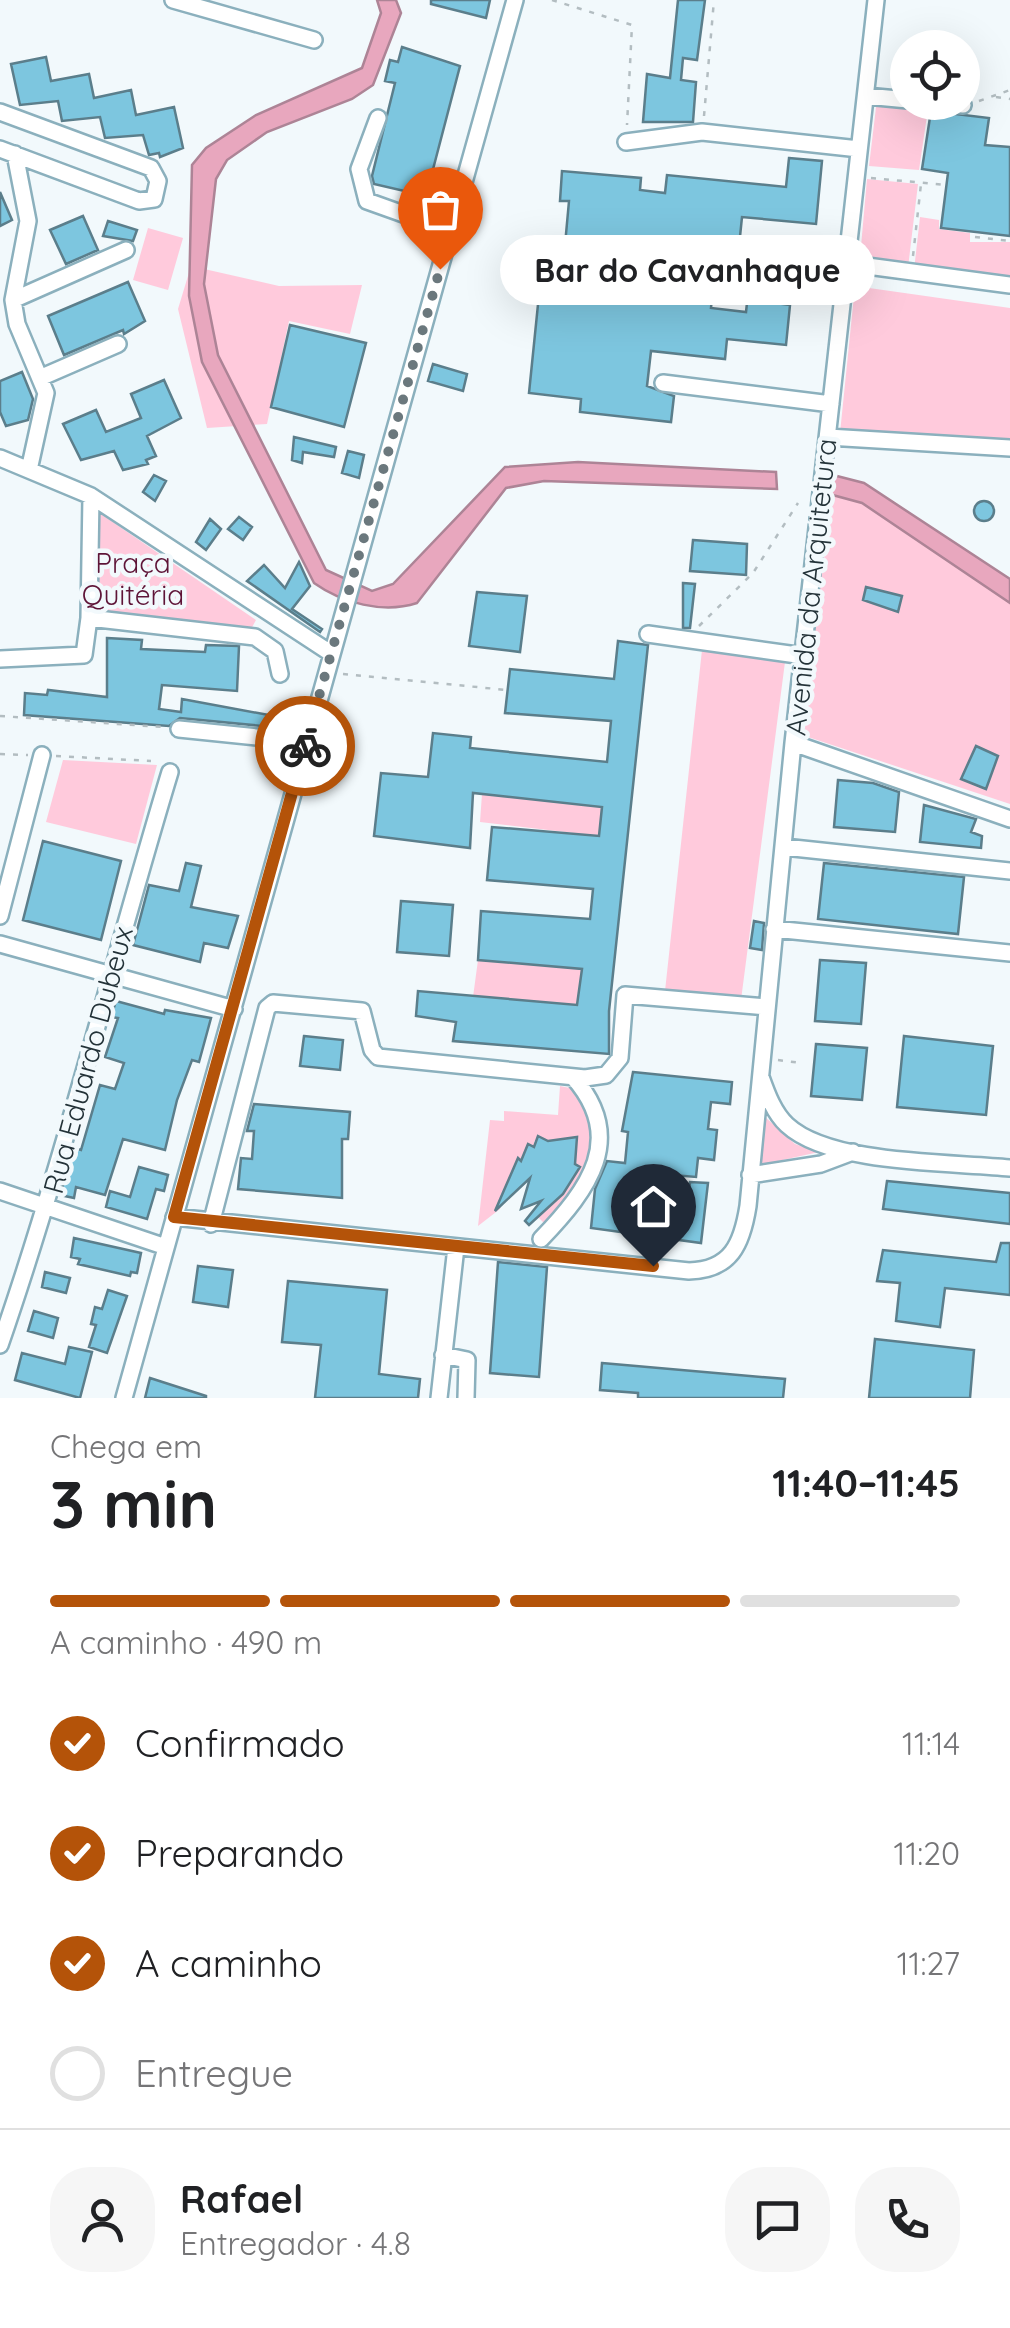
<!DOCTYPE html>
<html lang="pt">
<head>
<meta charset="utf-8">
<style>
	body { margin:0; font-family:Quicksand,sans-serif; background:#f6f6f6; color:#202124; height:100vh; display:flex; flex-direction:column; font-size:38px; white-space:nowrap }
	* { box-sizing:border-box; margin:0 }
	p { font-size:32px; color:#757577 }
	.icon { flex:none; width:55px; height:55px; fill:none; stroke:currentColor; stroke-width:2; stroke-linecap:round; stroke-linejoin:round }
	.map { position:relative; height:1398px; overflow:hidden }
	.side { display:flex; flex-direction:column; background:#fff; flex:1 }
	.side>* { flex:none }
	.tools { position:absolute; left:890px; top:30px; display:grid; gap:20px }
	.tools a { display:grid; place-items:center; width:90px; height:90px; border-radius:50%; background:#fff; box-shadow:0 10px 40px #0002; font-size:50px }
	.pin { position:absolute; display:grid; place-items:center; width:85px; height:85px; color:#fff; margin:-102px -42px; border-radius:50% 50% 50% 0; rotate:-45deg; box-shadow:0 0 10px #0007 }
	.pin .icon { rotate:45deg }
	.courier { position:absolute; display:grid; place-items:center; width:100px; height:100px; margin:-50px; border:8px solid #b45309; border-radius:50%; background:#fff; color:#222; box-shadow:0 2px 12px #0007 }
	.bubble { position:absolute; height:70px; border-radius:35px; background:#fff; box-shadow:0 10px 40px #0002; font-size:32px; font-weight:700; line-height:70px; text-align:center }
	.headline em { font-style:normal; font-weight:700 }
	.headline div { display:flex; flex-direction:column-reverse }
	.headline { display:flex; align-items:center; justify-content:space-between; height:170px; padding:0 50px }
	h1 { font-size:65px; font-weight:700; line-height:75px }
	.bar { display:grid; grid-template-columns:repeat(4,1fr); gap:15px 10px; align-content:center; height:120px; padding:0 50px }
	.bar i { height:12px; border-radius:8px; background:#e0e0e0 }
	.bar .selected { background:#b45309 }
	.bar p { grid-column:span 4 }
	.line { display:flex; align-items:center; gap:25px; padding:0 50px; border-top:2px solid #e0e0e0 }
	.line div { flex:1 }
	.round { display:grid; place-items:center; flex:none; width:105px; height:105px; border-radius:40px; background:#f6f6f6 }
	ol { padding:0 50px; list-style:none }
	li { display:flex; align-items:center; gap:30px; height:110px }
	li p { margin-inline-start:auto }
	li .icon { padding:10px; border-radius:50%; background:#b45309; color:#fff; stroke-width:4 }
	li:last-child { color:#757577 }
	li i { width:55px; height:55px; border:5px solid #e0e0e0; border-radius:50% }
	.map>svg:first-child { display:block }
	.green { fill:#ffcadc }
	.water { fill:#e8a7be; stroke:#ad8496; stroke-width:2.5 }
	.building { fill:#7dc6df; stroke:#5b7e8b; stroke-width:2.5; fill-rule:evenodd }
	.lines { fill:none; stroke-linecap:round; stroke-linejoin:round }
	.minor-casing { stroke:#8bb0bd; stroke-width:20 }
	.path { stroke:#b3bdc1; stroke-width:2.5; stroke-dasharray:5 8; stroke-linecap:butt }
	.minor { stroke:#fff; stroke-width:15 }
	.done { stroke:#6b787d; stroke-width:10; stroke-dasharray:0 18 }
	.route { stroke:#b45309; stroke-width:12 }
	.labels { text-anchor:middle; stroke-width:9; stroke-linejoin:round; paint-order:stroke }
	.park-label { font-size:28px; fill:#5e1437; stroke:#f2f9fc }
	.street-label { font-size:28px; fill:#233238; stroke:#f2f9fc }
</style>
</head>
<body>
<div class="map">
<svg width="1010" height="1398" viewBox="0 0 1010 1398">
	<rect width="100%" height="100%" fill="#f2f9fc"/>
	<path class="green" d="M877,99L950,106L949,111L928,109L919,170L869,166Z
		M867,179L918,184L907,276L859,269Z
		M920,217L939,220V229L970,233V242H1010V293L913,279Z
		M148,228L183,238L168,290L133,280Z
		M635,242L698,248L692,309L675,278L587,270Z
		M191,266L279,286L362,285L350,334L289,321L267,424L207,428L178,309Z
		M855,286L1010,308V445L840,433Z
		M829,494L862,503L1010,603V804L802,735Z
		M101,514L256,620L250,631L100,614L96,609L97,516Z
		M702,650L785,662L741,1000L665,991Z
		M63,760L157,765L136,844L46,822Z
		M482,794L602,807L599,836L480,822Z
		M478,960L583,969L576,1005L473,997Z
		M560,1086L575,1089L596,1115L591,1163L549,1228L538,1217L563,1194L579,1168L565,1159H575L577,1139L534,1141L537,1147L525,1149L523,1162L514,1165L500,1209L478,1226L490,1120L504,1121V1111L558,1115Z
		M764,1116L795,1144L819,1152L760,1165Z"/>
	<path class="water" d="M377,0H396L401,13L373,85L352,99L267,132L227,160L216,179L204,284L218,355L326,570L372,591L393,584L505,467L578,462L776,472L777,489L544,481L506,488L417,603C383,614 342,603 314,583L202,362L189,296L192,165L206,148L256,115L362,68L381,13Z
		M833,475L864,483L1010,579V603L862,503L829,494Z"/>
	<path class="building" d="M431,0H490L486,18L431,4Z
		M678,0H705L697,60L683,58L681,80L696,82L693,122H643L647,74L670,78Z
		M402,47L460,66L426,196L374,184L372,176L395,83L385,81L390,60L398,62Z
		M46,57L51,81L89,74L94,98L131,90L136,115L174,107L183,148L160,157L159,153L149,155L143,135L105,138L100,117L62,121L58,101L20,105L11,64Z
		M931,111L989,118L985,145L1010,147V236L941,228L948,173L922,169Z
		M789,158L822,161L816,224L742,217L738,256L716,254L711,308L746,312L750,276L777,278L775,303L790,305L786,345L727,339L725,359L651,351L647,386L674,396L671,422L580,412L581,399L529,393L542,265L563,267L569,201H560L562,171L641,178L640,190L665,193L667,175L786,187ZM635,242L698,248L695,280L632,274Z
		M0,192L12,220L0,226Z
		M83,216L98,250L66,264L50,230Z
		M108,221L137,230L133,241L103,236Z
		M128,282L145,321L124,334L123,330L64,355L48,316Z
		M290,325L366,343L344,427L271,407Z
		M433,364L467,374L463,391L428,381Z
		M22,372L33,399L28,420L6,426L0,412V381Z
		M164,380L181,418L147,436L156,456L146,460L148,464L123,470L114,451L81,460L63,424L96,410L106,432L141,418L131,394Z
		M294,437L336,447L334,457L303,452L302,463L292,460Z
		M348,451L364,455L359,478L342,473Z
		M154,475L166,481L155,501L143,492Z
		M974 511a10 10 0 1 1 20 0a10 10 0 1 1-20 0Z
		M239,517L252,527L243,540L228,529Z
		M210,519L221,529L206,550L196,542Z
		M693,540L747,544L746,575L690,571Z
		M299,562L310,586L292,609L322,629L320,632L247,581L264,565L285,588Z
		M683,583L695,584L690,628H683Z
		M866,587L902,596L898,612L863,600Z
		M477,592L527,596L520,652L469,646Z
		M107,638L142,640L141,649L205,652L206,645L239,646L237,691L162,685L159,709L181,712L182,699L285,718L283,728L180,718L169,726L24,715L25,693L47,695L48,690L107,697Z
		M618,641L648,645L609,1011V1054L453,1041L456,1022L416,1016L418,991L577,1005L582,969L478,960L481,911L590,919L593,889L487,880L492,827L599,836L602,807L473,793L470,848L374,836L381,773L428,777L433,733L471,737L470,748L607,762L611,721L505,713L510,669L614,679Z
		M976,746L998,756L986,789L961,779Z
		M838,780L873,783L899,792L895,832L834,827Z
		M924,805L976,819L971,832L982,836L981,848L920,842Z
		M43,841L121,861L101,940L23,920Z
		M186,863L201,866L191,907L238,916L228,948L204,943L200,962L133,945L149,885L179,891Z
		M824,863L964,877L958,934L818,919Z
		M401,901L453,905L449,956L397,952Z
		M754,921L764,923L762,950L750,948Z
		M820,960L866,963L861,1024L815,1021Z
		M116,1001L164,1014L165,1010L211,1018L199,1062L192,1060L177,1100L165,1150L123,1139L105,1195L76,1187L74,1198L60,1195L74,1148L81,1150L100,1085L115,1089L124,1063L105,1057L118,1018L111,1017Z
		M304,1036L343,1040L340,1070L300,1066Z
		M904,1036L993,1046L986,1115L897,1107Z
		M816,1044L867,1048L862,1100L811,1096Z
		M633,1072L732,1082L730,1104L711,1102L708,1129L717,1130L714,1160L698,1158L696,1177L637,1172L633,1215L686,1220L690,1182L708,1183L701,1243L591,1228L595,1189L607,1161L625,1163L628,1132L622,1131Z
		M254,1104L350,1112L348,1139H342V1198L238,1189L241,1158L252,1159L254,1131H247Z
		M538,1136L548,1141L577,1137L575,1164L580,1167L563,1194L529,1225L525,1221L541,1201L521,1209L530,1178L495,1211L518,1158L521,1161L528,1144L534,1147Z
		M139,1167L168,1175L164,1191L156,1189L147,1219L106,1207L110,1191L130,1197Z
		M887,1181L1010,1193V1224L883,1209Z
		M74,1238L141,1253L137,1273L131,1272L130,1276L78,1264L80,1259L71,1257Z
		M1001,1243H1010V1295L945,1288L940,1327L896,1321L900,1283L877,1281L883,1250L996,1262Z
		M498,1262L547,1267L539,1377L490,1373Z
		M198,1266L233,1270L228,1307L193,1302Z
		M45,1272L70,1278L66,1293L42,1287Z
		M288,1281L387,1290L379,1374L420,1379L418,1398H315L321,1345L282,1342Z
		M108,1290L127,1296L107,1353L89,1347L96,1325L91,1324L95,1307L102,1309Z
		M34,1311L58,1318L53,1338L28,1331Z
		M875,1339L974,1350L970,1398H869Z
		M69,1347L92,1352L80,1398L15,1380L22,1353L65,1364Z
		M602,1363L785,1379L783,1398H638V1393L600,1390Z
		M150,1378L206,1396V1398H145Z"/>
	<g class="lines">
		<defs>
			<path id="minor" d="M173,0L314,40
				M866,96L908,100
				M937,102L963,105
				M0,112L151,168L158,181L154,199L139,201L0,149
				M378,118L359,169L367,201L451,231
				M626,142L702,132L859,149
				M15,154L28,221L13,300L17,324L46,393L29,470
				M845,263L1010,285
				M13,300L126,250
				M42,377L118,344
				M663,383L831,404
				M828,437L1010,448
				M0,458L91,496L332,654
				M89,618L255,637L275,651L280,674
				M648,634L804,656
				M0,659L84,655L89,618L91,496
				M179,729L306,742
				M793,743L1010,819
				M784,847L1010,871
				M0,916L42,755
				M774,929L1010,953
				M0,944L234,1009
				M761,1077C767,1094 774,1113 787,1125C830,1165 952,1162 1010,1168
				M750,1175L821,1164L853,1152
				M0,1191L166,1247
				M174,1217L689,1271C731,1270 742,1244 748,1206L793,743L876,0
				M211,1224L267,1008L273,1003L362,1011L372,1050L378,1057L585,1078L606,1075L620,1058L625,995L766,1007
				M541,1239C589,1189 627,1138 573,1077
				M0,1345C65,1157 112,963 170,772
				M443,1355L467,1360L466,1398
				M124,1398L515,0
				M439,1398L456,1247"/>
		</defs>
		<use href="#minor" class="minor-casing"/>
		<path class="path" d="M552,0L632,25L627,125
			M996,97L1010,99
			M979,101L1010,90
			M704,116L714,0
			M871,178L947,185
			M975,237L1010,241
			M913,256L921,184
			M699,626L753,573L798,503
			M343,674L507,690
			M0,716L163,727
			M0,754L28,755
			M56,756L151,761
			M778,1060L801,1063"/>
		<use href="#minor" class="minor"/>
	</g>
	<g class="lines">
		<path class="done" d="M305,746L440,269"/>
		<path class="route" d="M305,746L174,1217L653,1266"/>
	</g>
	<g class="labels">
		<g class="park-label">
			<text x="133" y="573">Praça<tspan x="133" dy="32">Quitéria</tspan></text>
		</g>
		<g class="street-label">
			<text transform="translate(811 587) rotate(-84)" y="10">Avenida da Arquitetura</text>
			<text transform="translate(88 1060) rotate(-75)" y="10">Rua Eduardo Dubeux</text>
		</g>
	</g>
</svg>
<div class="tools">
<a><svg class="icon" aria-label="locate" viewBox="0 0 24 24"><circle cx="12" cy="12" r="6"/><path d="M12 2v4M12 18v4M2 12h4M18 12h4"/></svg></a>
</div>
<div class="pin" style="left:440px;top:269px;background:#ea580c"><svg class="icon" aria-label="bag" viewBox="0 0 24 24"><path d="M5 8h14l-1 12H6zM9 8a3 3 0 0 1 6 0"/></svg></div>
<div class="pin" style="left:653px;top:1266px;background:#1f2937"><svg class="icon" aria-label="home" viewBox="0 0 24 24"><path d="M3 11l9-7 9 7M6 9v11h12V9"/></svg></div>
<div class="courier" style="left:305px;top:746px"><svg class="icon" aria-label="bike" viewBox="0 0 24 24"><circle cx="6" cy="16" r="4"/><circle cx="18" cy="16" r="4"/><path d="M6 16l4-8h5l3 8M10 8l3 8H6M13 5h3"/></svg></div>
<div class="bubble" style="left:500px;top:235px;width:375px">Bar do Cavanhaque</div>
</div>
<section class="side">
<div class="headline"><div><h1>3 min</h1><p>Chega em</p></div><em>11:40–11:45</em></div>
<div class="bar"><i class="selected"></i><i class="selected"></i><i class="selected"></i><i></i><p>A caminho · 490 m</p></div>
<ol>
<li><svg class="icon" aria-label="check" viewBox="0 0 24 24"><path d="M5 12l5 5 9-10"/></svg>Confirmado<p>11:14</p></li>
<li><svg class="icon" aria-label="check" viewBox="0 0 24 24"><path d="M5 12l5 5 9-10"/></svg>Preparando<p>11:20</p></li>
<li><svg class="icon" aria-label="check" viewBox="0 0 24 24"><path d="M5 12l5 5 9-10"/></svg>A caminho<p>11:27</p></li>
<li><i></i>Entregue</li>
</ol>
<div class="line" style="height:180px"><a class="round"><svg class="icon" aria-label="person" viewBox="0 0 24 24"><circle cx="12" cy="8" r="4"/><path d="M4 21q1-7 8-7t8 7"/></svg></a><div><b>Rafael</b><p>Entregador · 4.8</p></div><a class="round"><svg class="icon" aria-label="chat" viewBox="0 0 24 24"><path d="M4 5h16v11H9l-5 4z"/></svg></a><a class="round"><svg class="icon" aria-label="phone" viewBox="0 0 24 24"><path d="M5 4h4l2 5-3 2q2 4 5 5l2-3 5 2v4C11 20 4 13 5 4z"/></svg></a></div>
</section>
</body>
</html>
